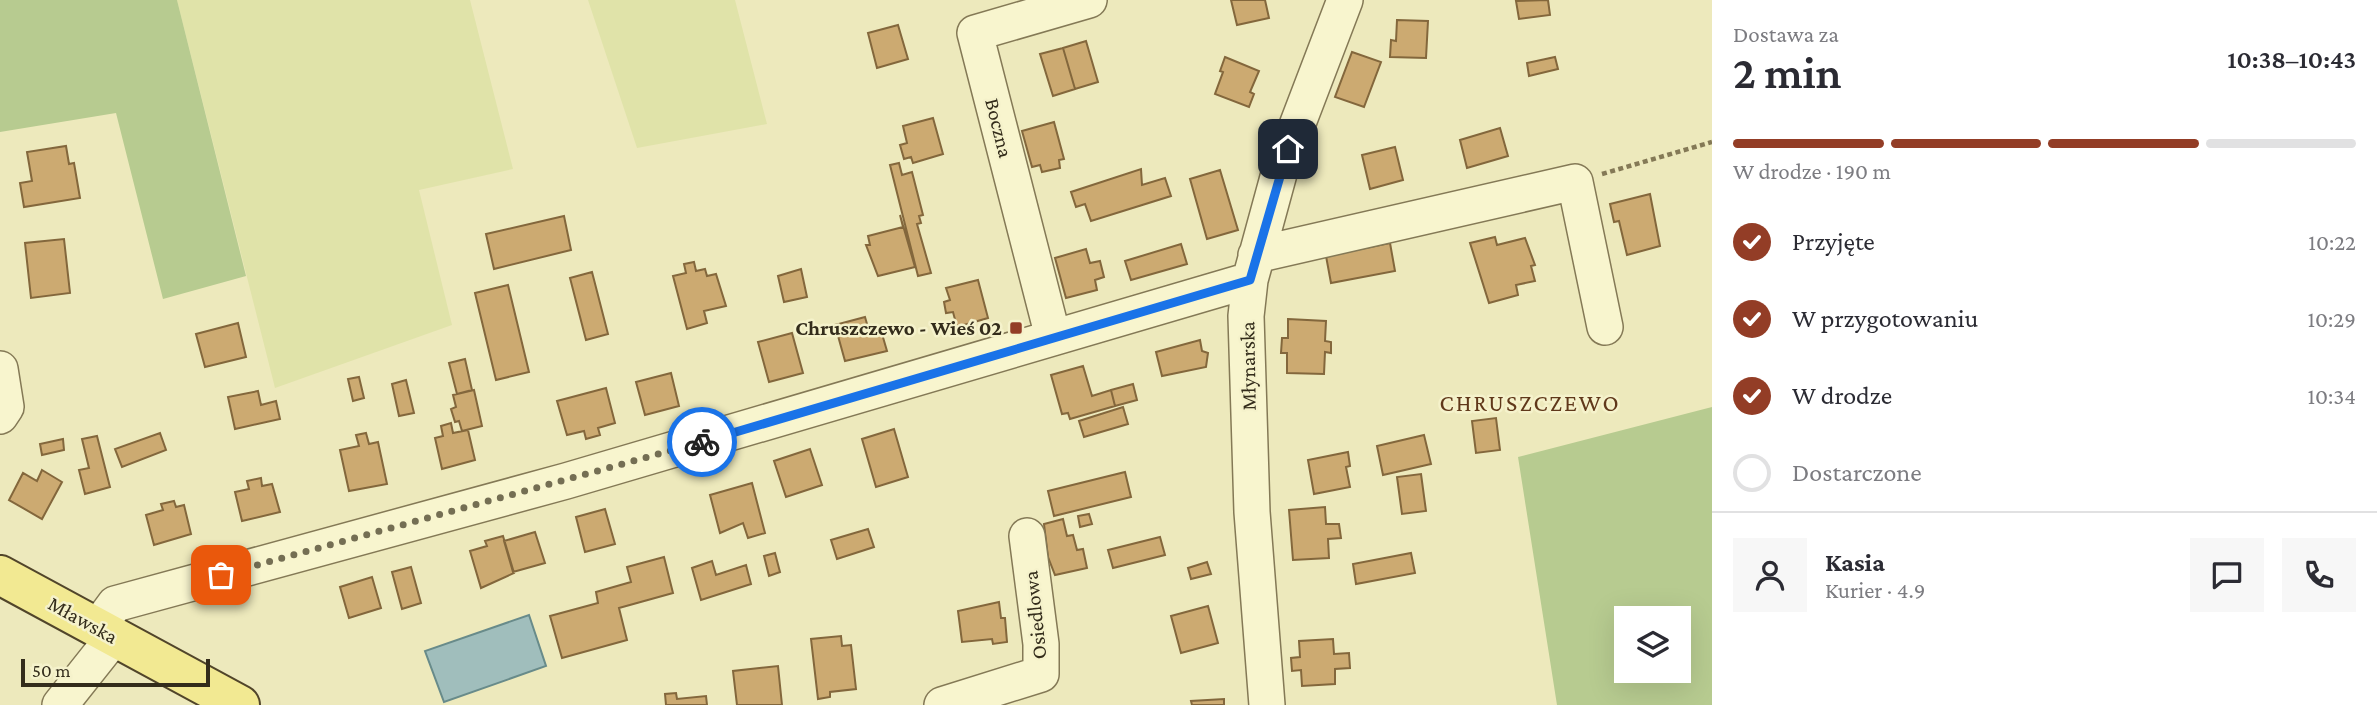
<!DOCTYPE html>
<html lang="pl">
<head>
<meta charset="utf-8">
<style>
	body { margin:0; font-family:"Crimson Pro",serif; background:#f7f7f7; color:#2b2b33; height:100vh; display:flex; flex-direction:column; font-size:26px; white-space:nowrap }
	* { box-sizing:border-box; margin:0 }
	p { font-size:23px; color:#7c7c81 }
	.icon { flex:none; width:38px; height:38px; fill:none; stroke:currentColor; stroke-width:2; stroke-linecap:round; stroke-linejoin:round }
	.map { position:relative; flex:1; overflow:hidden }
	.side { display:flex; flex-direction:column; background:#fff; width:665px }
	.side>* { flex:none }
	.tools { position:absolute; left:1614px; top:606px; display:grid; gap:14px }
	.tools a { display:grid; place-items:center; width:77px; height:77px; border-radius:0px; background:#fff; box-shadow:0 7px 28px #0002; font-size:35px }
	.scale { position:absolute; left:21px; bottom:18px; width:189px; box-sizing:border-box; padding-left:7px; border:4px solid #332c1b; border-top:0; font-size:19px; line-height:24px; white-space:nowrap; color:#332c1b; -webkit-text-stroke:5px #f5f2cb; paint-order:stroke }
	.pin { position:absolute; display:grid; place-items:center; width:60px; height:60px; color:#fff; margin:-30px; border-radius:14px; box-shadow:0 4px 10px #0006 }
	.courier { position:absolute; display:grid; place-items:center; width:70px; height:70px; margin:-35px; border:5px solid #1a73e8; border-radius:50%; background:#fff; color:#222; box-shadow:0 2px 9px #0007 }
	.headline em { font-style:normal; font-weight:600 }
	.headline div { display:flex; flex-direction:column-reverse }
	.headline { display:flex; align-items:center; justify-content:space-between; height:119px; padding:0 21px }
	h1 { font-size:46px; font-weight:600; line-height:52px }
	.bar { display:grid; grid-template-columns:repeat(4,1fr); gap:10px 7px; align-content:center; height:84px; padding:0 21px }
	.bar i { height:9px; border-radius:5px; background:#e1e1e2 }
	.bar .selected { background:#933d26 }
	.bar p { grid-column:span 4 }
	.line { display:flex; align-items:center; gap:18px; padding:0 21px; border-top:2px solid #e1e1e2 }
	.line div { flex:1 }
	.round { display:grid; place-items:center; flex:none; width:74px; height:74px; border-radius:0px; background:#f7f7f7 }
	ol { padding:0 21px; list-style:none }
	li { display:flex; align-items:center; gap:21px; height:77px }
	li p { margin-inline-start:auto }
	li .icon { padding:7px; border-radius:50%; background:#933d26; color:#fff; stroke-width:4 }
	li:last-child { color:#7c7c81 }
	li i { width:38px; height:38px; border:4px solid #e1e1e2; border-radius:50% }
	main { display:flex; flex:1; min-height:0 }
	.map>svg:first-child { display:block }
	.farmland { fill:#e0e3a9 }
	.green { fill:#b7cb90; fill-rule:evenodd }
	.water { fill:#a0bebc; stroke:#688b8a; stroke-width:2 }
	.building { fill:#ccaa71; stroke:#83673c; stroke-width:2 }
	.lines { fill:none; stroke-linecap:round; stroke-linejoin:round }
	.minor-casing { stroke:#847956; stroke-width:38 }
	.major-casing { stroke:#51452a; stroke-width:42 }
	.path { stroke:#847956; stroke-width:4.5; stroke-dasharray:5 3.5; stroke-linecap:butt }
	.minor { stroke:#f8f5ce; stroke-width:35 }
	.major { stroke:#f2e992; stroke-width:38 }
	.done { stroke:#746e53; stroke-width:7; stroke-dasharray:0 12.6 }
	.route { stroke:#1a73e8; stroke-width:9 }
	.poi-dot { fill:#933d26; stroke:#f5f2cb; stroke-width:2.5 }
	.labels { text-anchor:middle; stroke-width:5; stroke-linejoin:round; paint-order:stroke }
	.street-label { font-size:21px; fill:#332c1b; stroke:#f5f2cb }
	.poi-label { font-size:21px; font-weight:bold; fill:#332c1b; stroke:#f5f2cb; text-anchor:end }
	.quarter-label { font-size:24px; letter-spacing:2px; fill:#60381a; stroke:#f5f2cb }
</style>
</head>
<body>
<main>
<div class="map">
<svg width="1712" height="705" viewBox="0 0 1712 705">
	<rect width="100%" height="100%" fill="#ede9bc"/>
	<path class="farmland" d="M177,0H470L513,169L419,190L452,325L275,388Z
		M588,0H735L767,124L637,148Z"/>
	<path class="green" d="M0,0H177L246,276L163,299L116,113L0,132Z
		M1712,407V705H1557L1518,457ZM1626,618H1678V670H1626Z"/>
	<path class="water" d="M529,615L546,666L444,702L425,651Z"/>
	<path class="building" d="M1231,0H1265L1269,18L1237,25Z
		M1548,0L1550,15L1519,19L1516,1Z
		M1397,20L1428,21L1426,58L1390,57L1391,40L1396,41Z
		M898,25L908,59L877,68L868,33Z
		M1086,41L1098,82L1075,89L1063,48Z
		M1063,48L1075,89L1053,96L1040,54Z
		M1352,52L1381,62L1364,107L1335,97Z
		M1225,57L1259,71L1250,92L1254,94L1249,107L1215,94L1223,72L1220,71Z
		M1555,57L1558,69L1529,76L1527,63Z
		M933,118L943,154L913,163L911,157L904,159L900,145L907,143L903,126Z
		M1054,122L1064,159L1059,160L1060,168L1042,172L1040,165L1032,167L1022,131Z
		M1500,128L1508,156L1467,168L1460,140Z
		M66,146L69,164L74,163L80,198L24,207L20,183L32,181L27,152Z
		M1395,147L1403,180L1370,189L1362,155Z
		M899,163L902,175L912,172L923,215L919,216L921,223L917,224L931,273L918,276L890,165Z
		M1141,169L1142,185L1165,178L1171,196L1091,221L1085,204L1076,207L1071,192Z
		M1220,170L1238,230L1207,239L1190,179Z
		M1650,194L1660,246L1627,255L1619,221L1614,222L1610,204Z
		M900,215L915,267L878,276L866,245H870L868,236L903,227Z
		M564,216L571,250L494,269L486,234Z
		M1495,237L1497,245L1525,238L1535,265L1531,266L1535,281L1516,285L1518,295L1489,303L1470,243Z
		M64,239L70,293L31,298L25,243Z
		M1390,243L1395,271L1331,283L1326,256Z
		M1181,244L1187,264L1131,280L1125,261Z
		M1086,249L1090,263L1100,261L1104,277L1095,280L1097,290L1066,298L1055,258Z
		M694,262L696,271L705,269L707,276L716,274L726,306L704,311L707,323L687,329L673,276L686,273L684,264Z
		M801,269L807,297L784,302L778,276Z
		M592,272L608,334L586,340L570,278Z
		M978,280L988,318L957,327L953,312L946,313L944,302L950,300L946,288Z
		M508,285L529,372L496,380L475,293Z
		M865,317L869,331L880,327L887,351L845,361L835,325Z
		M1288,319L1326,321L1325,341L1331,342V353L1325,352L1324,374L1287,373V353H1281L1282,338H1288Z
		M238,323L246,357L205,367L196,334Z
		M792,333L803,373L769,382L758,342Z
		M1200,340L1202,351L1208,353L1206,367L1162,376L1156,352Z
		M465,359L472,390L457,394L449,363Z
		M1083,366L1092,396L1111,390L1115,406L1070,419L1068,413L1062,414L1051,375Z
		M671,373L679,406L645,415L636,382Z
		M359,377L364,398L353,401L348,379Z
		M406,380L414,413L399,416L392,384Z
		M1133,384L1137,400L1115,406L1111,390Z
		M606,388L615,423L598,428L600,435L586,439L584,431L567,435L557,401Z
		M474,390L482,426L462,431L459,421L455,422L451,409L456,407L453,395Z
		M258,391L261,405L276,401L280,419L235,429L228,397Z
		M1123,407L1128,424L1084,437L1079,421Z
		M1496,418L1500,450L1476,453L1472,421Z
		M451,423L453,433L468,430L475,460L442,469L435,438L443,436L441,426Z
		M894,429L908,477L876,487L862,439Z
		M160,433L166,450L122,467L115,449Z
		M366,433L369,444L378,442L387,484L349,491L340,450L359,446L356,435Z
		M1424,435L1431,464L1383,475L1377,446Z
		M97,436L110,487L85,494L79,470L89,468L82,439Z
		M63,439L64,450L42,455L40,444Z
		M810,449L822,485L786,497L774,461Z
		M1348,452L1350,466L1346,467L1350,487L1314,494L1308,460Z
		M42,470L62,482L42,519L9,500L23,473L37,481Z
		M1125,472L1131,497L1054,516L1048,491Z
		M1421,474L1426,511L1402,514L1397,477Z
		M261,478L262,486L272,484L280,512L242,521L235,492L249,489L247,481Z
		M752,483L765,533L748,538L743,523L720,533L710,495Z
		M174,501L176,507L184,505L191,534L154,545L146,515L163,510L161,504Z
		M1325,507L1326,524H1339L1341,538L1328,539L1329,558L1293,560L1289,510Z
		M605,509L615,544L585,552L576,517Z
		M1089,514L1092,524L1080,527L1078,516Z
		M1063,519L1067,536L1073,535L1077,550L1083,549L1087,568L1055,575L1048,557L1044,524Z
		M868,529L874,547L837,559L831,540Z
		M535,532L545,563L513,572L504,541Z
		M503,536L514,573L481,588L470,551L487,546L485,541Z
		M1160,537L1165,555L1113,568L1108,550Z
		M775,553L780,572L769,576L764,556Z
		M1411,553L1415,573L1356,584L1353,564Z
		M664,557L673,593L619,608L627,640L562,658L550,616L598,603L596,592L631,582L627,567Z
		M712,561L716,575L746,565L751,584L701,600L692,568Z
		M1207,562L1211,574L1191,579L1188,568Z
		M411,567L421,603L402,609L392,572Z
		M372,577L381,608L349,618L340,587Z
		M999,602L1001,618H1005L1007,642L993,644L992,639L962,642L958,611Z
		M1208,606L1218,643L1181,653L1171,616Z
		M841,636L842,646L851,645L856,689L830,692V697L818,699L811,639Z
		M1333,639L1334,654L1349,653L1350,668L1335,669V684L1302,686L1301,670L1292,671L1291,658L1300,657L1299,641Z
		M778,666L782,705H737L733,671Z
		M676,693L677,699L706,696L707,705H666L665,694Z
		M1224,699V705H1192L1191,701Z"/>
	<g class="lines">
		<defs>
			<path id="minor" d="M1256,255L1575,182L1605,327
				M1053,337L975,33L1089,0
				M0,369L6,407L0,416
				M98,627L115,604L566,481L1250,280
				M60,705L114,637
				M942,705L1041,674V644L1027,536
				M1267,705L1252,512L1246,316L1250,280L1280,170L1345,0"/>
			<path id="major" d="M0,575L240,705"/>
		</defs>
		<use href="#minor" class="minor-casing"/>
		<use href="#major" class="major-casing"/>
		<path class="path" d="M1602,174L1712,142"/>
		<use href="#minor" class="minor"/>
		<use href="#major" class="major"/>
	</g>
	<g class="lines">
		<path class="done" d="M221,575L702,442"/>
		<path class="route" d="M702,442L1250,280L1288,149"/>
	</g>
	<rect class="poi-dot" x="1009" y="321" width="14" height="14" rx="3.5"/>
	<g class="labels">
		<g class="street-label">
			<text transform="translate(999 128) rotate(76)" y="7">Boczna</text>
			<text transform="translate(1248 366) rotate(-91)" y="7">Młynarska</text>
			<text transform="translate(1035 615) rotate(-96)" y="7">Osiedlowa</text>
			<text transform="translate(83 620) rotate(29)" y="7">Mławska</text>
		</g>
		<g class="poi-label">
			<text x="1002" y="335">Chruszczewo - Wieś 02</text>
		</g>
		<g class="quarter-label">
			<text x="1530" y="411">CHRUSZCZEWO</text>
		</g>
	</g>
</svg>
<div class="tools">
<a><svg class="icon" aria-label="layers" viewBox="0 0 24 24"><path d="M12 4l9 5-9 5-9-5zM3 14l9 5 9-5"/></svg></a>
</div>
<div class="scale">50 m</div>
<div class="pin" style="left:221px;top:575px;background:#ea580c"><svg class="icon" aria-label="bag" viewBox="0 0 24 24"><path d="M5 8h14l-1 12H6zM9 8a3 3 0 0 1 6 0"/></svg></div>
<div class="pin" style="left:1288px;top:149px;background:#1f2937"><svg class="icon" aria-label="home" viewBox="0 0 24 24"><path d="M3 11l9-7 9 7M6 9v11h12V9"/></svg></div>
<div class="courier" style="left:702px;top:442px"><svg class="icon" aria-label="bike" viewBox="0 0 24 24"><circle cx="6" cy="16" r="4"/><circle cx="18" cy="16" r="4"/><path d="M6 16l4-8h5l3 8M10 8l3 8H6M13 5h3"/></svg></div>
</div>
<section class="side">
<div class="headline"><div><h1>2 min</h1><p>Dostawa za</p></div><em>10:38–10:43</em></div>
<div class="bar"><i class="selected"></i><i class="selected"></i><i class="selected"></i><i></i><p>W drodze · 190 m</p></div>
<ol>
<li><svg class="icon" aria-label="check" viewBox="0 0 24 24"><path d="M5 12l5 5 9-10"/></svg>Przyjęte<p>10:22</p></li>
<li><svg class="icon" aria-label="check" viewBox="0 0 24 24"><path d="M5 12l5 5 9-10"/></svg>W przygotowaniu<p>10:29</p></li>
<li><svg class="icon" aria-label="check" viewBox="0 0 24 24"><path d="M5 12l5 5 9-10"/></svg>W drodze<p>10:34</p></li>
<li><i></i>Dostarczone</li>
</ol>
<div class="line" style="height:126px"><a class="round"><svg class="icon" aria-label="person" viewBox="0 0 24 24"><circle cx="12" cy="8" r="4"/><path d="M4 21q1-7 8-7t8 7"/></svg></a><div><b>Kasia</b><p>Kurier · 4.9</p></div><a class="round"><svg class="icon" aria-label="chat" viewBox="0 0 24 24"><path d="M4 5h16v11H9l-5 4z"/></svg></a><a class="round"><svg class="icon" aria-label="phone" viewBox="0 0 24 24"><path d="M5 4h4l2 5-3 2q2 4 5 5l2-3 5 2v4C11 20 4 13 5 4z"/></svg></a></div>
</section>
</main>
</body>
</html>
